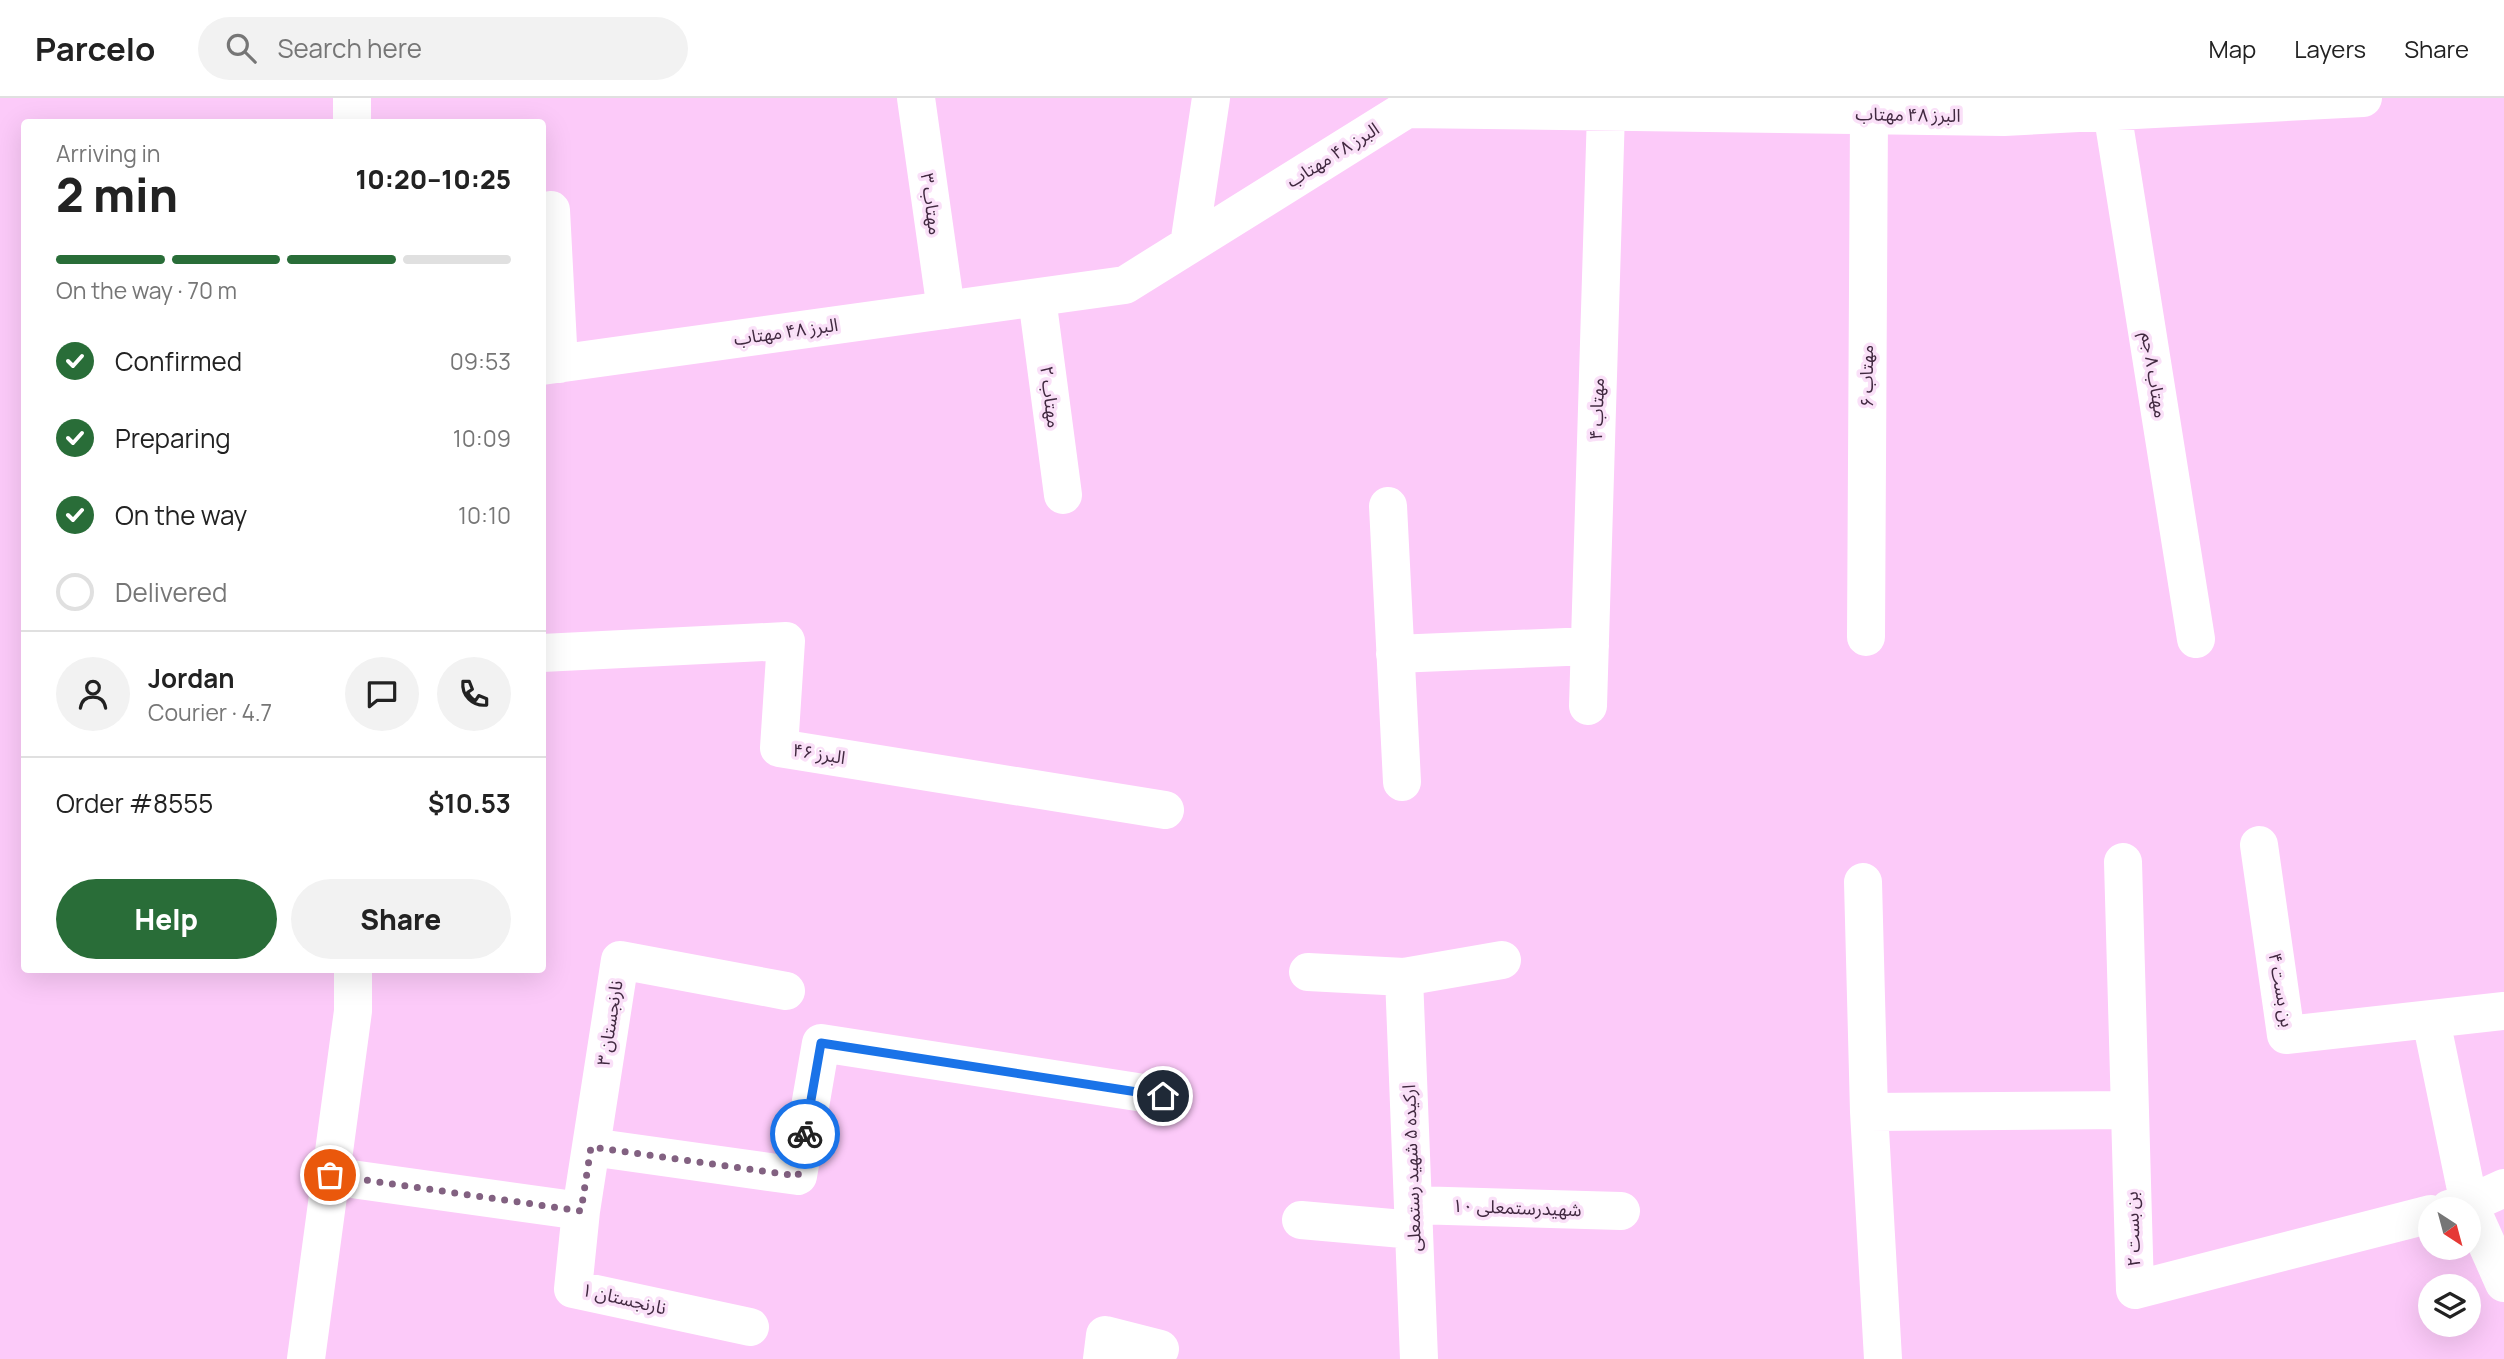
<!DOCTYPE html>
<html lang="en">
<head>
<meta charset="utf-8">
<style>
	body { margin:0; font-family:Manrope,"Noto Sans Arabic",sans-serif; background:#f2f2f2; color:#222; height:100vh; display:flex; flex-direction:column; font-size:26px; white-space:nowrap }
	* { box-sizing:border-box; margin:0 }
	p { font-size:23px; color:#767676 }
	.icon { flex:none; width:38px; height:38px; fill:none; stroke:currentColor; stroke-width:2; stroke-linecap:round; stroke-linejoin:round }
	.map { position:relative; flex:1; overflow:hidden }
	.drawer { position:absolute; left:21px; top:21px; width:525px; height:854px; display:flex; flex-direction:column; background:#fff; border-radius:7px; box-shadow:0 7px 28px #0002 }
	.drawer>* { flex:none }
	.needle { width:46px; rotate:144deg }
	.tools { position:absolute; left:2418px; top:1099px; display:grid; gap:14px }
	.tools a { display:grid; place-items:center; width:63px; height:63px; border-radius:50%; background:#fff; box-shadow:0 7px 28px #0002; font-size:35px }
	.pin { position:absolute; display:grid; place-items:center; width:60px; height:60px; color:#fff; margin:-30px; border:4px solid #fff; border-radius:50%; box-shadow:0 2px 7px #0007 }
	.courier { position:absolute; display:grid; place-items:center; width:70px; height:70px; margin:-35px; border:5px solid #1a73e8; border-radius:50%; background:#fff; color:#222; box-shadow:0 2px 9px #0007 }
	.head em { font-style:normal; font-weight:800 }
	.head div { display:flex; flex-direction:column-reverse }
	.head { display:flex; align-items:center; justify-content:space-between; height:119px; padding:0 35px }
	h1 { font-size:46px; font-weight:800; line-height:52px }
	.bar { display:grid; grid-template-columns:repeat(4,1fr); gap:10px 7px; align-content:center; height:84px; padding:0 35px }
	.bar i { height:9px; border-radius:5px; background:#e0e0e0 }
	.bar .active { background:#296d38 }
	.bar p { grid-column:span 4 }
	.line { display:flex; align-items:center; gap:18px; padding:0 35px; border-top:2px solid #e0e0e0 }
	.line div { flex:1 }
	.round { display:grid; place-items:center; flex:none; width:74px; height:74px; border-radius:37px; background:#f2f2f2 }
	ol { padding:0 35px; list-style:none }
	li { display:flex; align-items:center; gap:21px; height:77px }
	li p { margin-inline-start:auto }
	li .icon { padding:7px; border-radius:50%; background:#296d38; color:#fff; stroke-width:4 }
	li:last-child { color:#767676 }
	li i { width:38px; height:38px; border:4px solid #e0e0e0; border-radius:50% }
	.primary-button { display:flex; gap:14px; margin-top:auto; padding:14px 35px }
	.primary-button a { flex:1; height:80px; border-radius:42px; background:#296d38; color:#fff; font-size:28px; font-weight:800; line-height:80px; text-align:center }
	.primary-button a+a { background:#f2f2f2; color:#222 }
	header { display:flex; align-items:center; gap:42px; box-sizing:border-box; height:98px; padding:0 35px; background:#fff; border-bottom:2px solid #e0e0e0 }
	header strong { font-size:33px }
	nav { display:flex; gap:38px; margin-inline-start:auto; font-size:24px }
	.search { width:490px; height:63px; background:#f2f2f2; display:flex; align-items:center; gap:18px; box-sizing:border-box; padding:0 24px; border-radius:38px; color:#767676; font-size:26px }
	.map>svg:first-child { display:block }
	.lines { fill:none; stroke-linecap:round; stroke-linejoin:round }
	.street { stroke:#fff; stroke-width:38 }
	.primary { stroke:#fff; stroke-width:38 }
	.done { stroke:#826181; stroke-width:7; stroke-dasharray:0 12.6 }
	.route { stroke:#1a73e8; stroke-width:9 }
	.labels { text-anchor:middle; stroke-width:7; stroke-linejoin:round; paint-order:stroke }
	.street-label { font-size:18px; fill:#412940; stroke:#fae0f8 }
</style>
</head>
<body>
<header>
<strong>Parcelo</strong>
<div class="search"><svg class="icon" aria-label="search" viewBox="0 0 24 24"><circle cx="10" cy="10" r="6"/><path d="M15 15l6 6"/></svg>Search here</div>
<nav><a>Map</a><a>Layers</a><a>Share</a></nav>
</header>
<div class="map">
<svg width="2504" height="1261" viewBox="0 0 2504 1261">
	<rect width="100%" height="100%" fill="#fccaf9"/>
	<g class="lines">
		<path class="street" d="M916,0L946,212
			M2112,13L2196,541
			M551,112L559,266
			M1189,147L1211,0
			M1037,200L1063,397
			M542,268L1125,187L1407,11L2004,19L2363,0
			M1388,408L1402,684
			M1866,539L1869,17
			M542,555L786,543L779,650L1165,712
			M1395,556L1590,548
			M1588,608L1606,14
			M2259,747L2286,937L2504,913
			M2123,764L2135,1192L2431,1116
			M1863,784L1869,1014L2130,1012
			M1308,874L1404,879L1502,862
			M1404,879L1419,1261
			M2431,922L2469,1106L2504,1185
			M1869,1014L1883,1261
			M591,1049L798,1078L821,945L1163,998
			M330,1078L581,1113
			M1413,1107L1621,1113
			M2449,1111L2469,1106L2504,1090
			M1301,1122L1414,1132
			M750,1229L573,1191L581,1113L620,862L786,893
			M1102,1261L1105,1237L1160,1251"/>
		<path class="primary" d="M352,0V24
			M306,1261L353,913V872"/>
	</g>
	<g class="lines">
		<path class="done" d="M330,1077L581,1113L591,1049L798,1078L805,1036"/>
		<path class="route" d="M805,1036L821,945L1163,998"/>
	</g>
	<g class="labels">
		<g class="street-label">
			<text transform="translate(1908 17) rotate(1)" y="6">البرز ۴۸ مهتاب</text>
			<text transform="translate(1333 57) rotate(-32)" y="6">البرز ۴۸ مهتاب</text>
			<text transform="translate(931 106) rotate(82)" y="6">مهتاب ۳</text>
			<text transform="translate(786 234) rotate(-8)" y="6">البرز ۴۸ مهتاب</text>
			<text transform="translate(2154 277) rotate(81)" y="6">مهتاب ۸ جم</text>
			<text transform="translate(1867 278) rotate(-90)" y="6">مهتاب ۶</text>
			<text transform="translate(1050 299) rotate(83)" y="6">مهتاب ۲</text>
			<text transform="translate(1597 311) rotate(-88)" y="6">مهتاب ۴</text>
			<text transform="translate(819 656) rotate(9)" y="6">البرز ۴۶</text>
			<text transform="translate(2281 892) rotate(80)" y="6">بن بست ۴</text>
			<text transform="translate(610 925) rotate(-81)" y="6">نارنجستان ۳</text>
			<text transform="translate(1412 1070) rotate(-92)" y="6">ارکیده ۵ شهید رستمعلی</text>
			<text transform="translate(1517 1110) rotate(2)" y="6">شهیدرستمعلی ۱۰</text>
			<text transform="translate(2133 1131) rotate(-92)" y="6">بن بست ۲</text>
			<text transform="translate(624 1201) rotate(13)" y="6">نارنجستان ۱</text>
		</g>
	</g>
</svg>
<div class="tools">
<a><svg class="needle" viewBox="-14 -14 28 28"><path d="M0-13l5 13h-10z" fill="#e53935"/><path d="M0 13l5-13h-10z" fill="#767676"/></svg></a>
<a><svg class="icon" aria-label="layers" viewBox="0 0 24 24"><path d="M12 4l9 5-9 5-9-5zM3 14l9 5 9-5"/></svg></a>
</div>
<div class="pin" style="left:330px;top:1077px;background:#ea580c"><svg class="icon" aria-label="bag" viewBox="0 0 24 24"><path d="M5 8h14l-1 12H6zM9 8a3 3 0 0 1 6 0"/></svg></div>
<div class="pin" style="left:1163px;top:998px;background:#1f2937"><svg class="icon" aria-label="home" viewBox="0 0 24 24"><path d="M3 11l9-7 9 7M6 9v11h12V9"/></svg></div>
<div class="courier" style="left:805px;top:1036px"><svg class="icon" aria-label="bike" viewBox="0 0 24 24"><circle cx="6" cy="16" r="4"/><circle cx="18" cy="16" r="4"/><path d="M6 16l4-8h5l3 8M10 8l3 8H6M13 5h3"/></svg></div>
<section class="drawer">
<div class="head"><div><h1>2 min</h1><p>Arriving in</p></div><em>10:20–10:25</em></div>
<div class="bar"><i class="active"></i><i class="active"></i><i class="active"></i><i></i><p>On the way · 70 m</p></div>
<ol>
<li><svg class="icon" aria-label="check" viewBox="0 0 24 24"><path d="M5 12l5 5 9-10"/></svg>Confirmed<p>09:53</p></li>
<li><svg class="icon" aria-label="check" viewBox="0 0 24 24"><path d="M5 12l5 5 9-10"/></svg>Preparing<p>10:09</p></li>
<li><svg class="icon" aria-label="check" viewBox="0 0 24 24"><path d="M5 12l5 5 9-10"/></svg>On the way<p>10:10</p></li>
<li><i></i>Delivered</li>
</ol>
<div class="line" style="height:126px"><a class="round"><svg class="icon" aria-label="person" viewBox="0 0 24 24"><circle cx="12" cy="8" r="4"/><path d="M4 21q1-7 8-7t8 7"/></svg></a><div><b>Jordan</b><p>Courier · 4.7</p></div><a class="round"><svg class="icon" aria-label="chat" viewBox="0 0 24 24"><path d="M4 5h16v11H9l-5 4z"/></svg></a><a class="round"><svg class="icon" aria-label="phone" viewBox="0 0 24 24"><path d="M5 4h4l2 5-3 2q2 4 5 5l2-3 5 2v4C11 20 4 13 5 4z"/></svg></a></div>
<div class="line" style="height:91px"><div>Order #8555</div><b>$10.53</b></div>
<div class="primary-button"><a>Help</a><a>Share</a></div>
</section>
</div>
</body>
</html>
